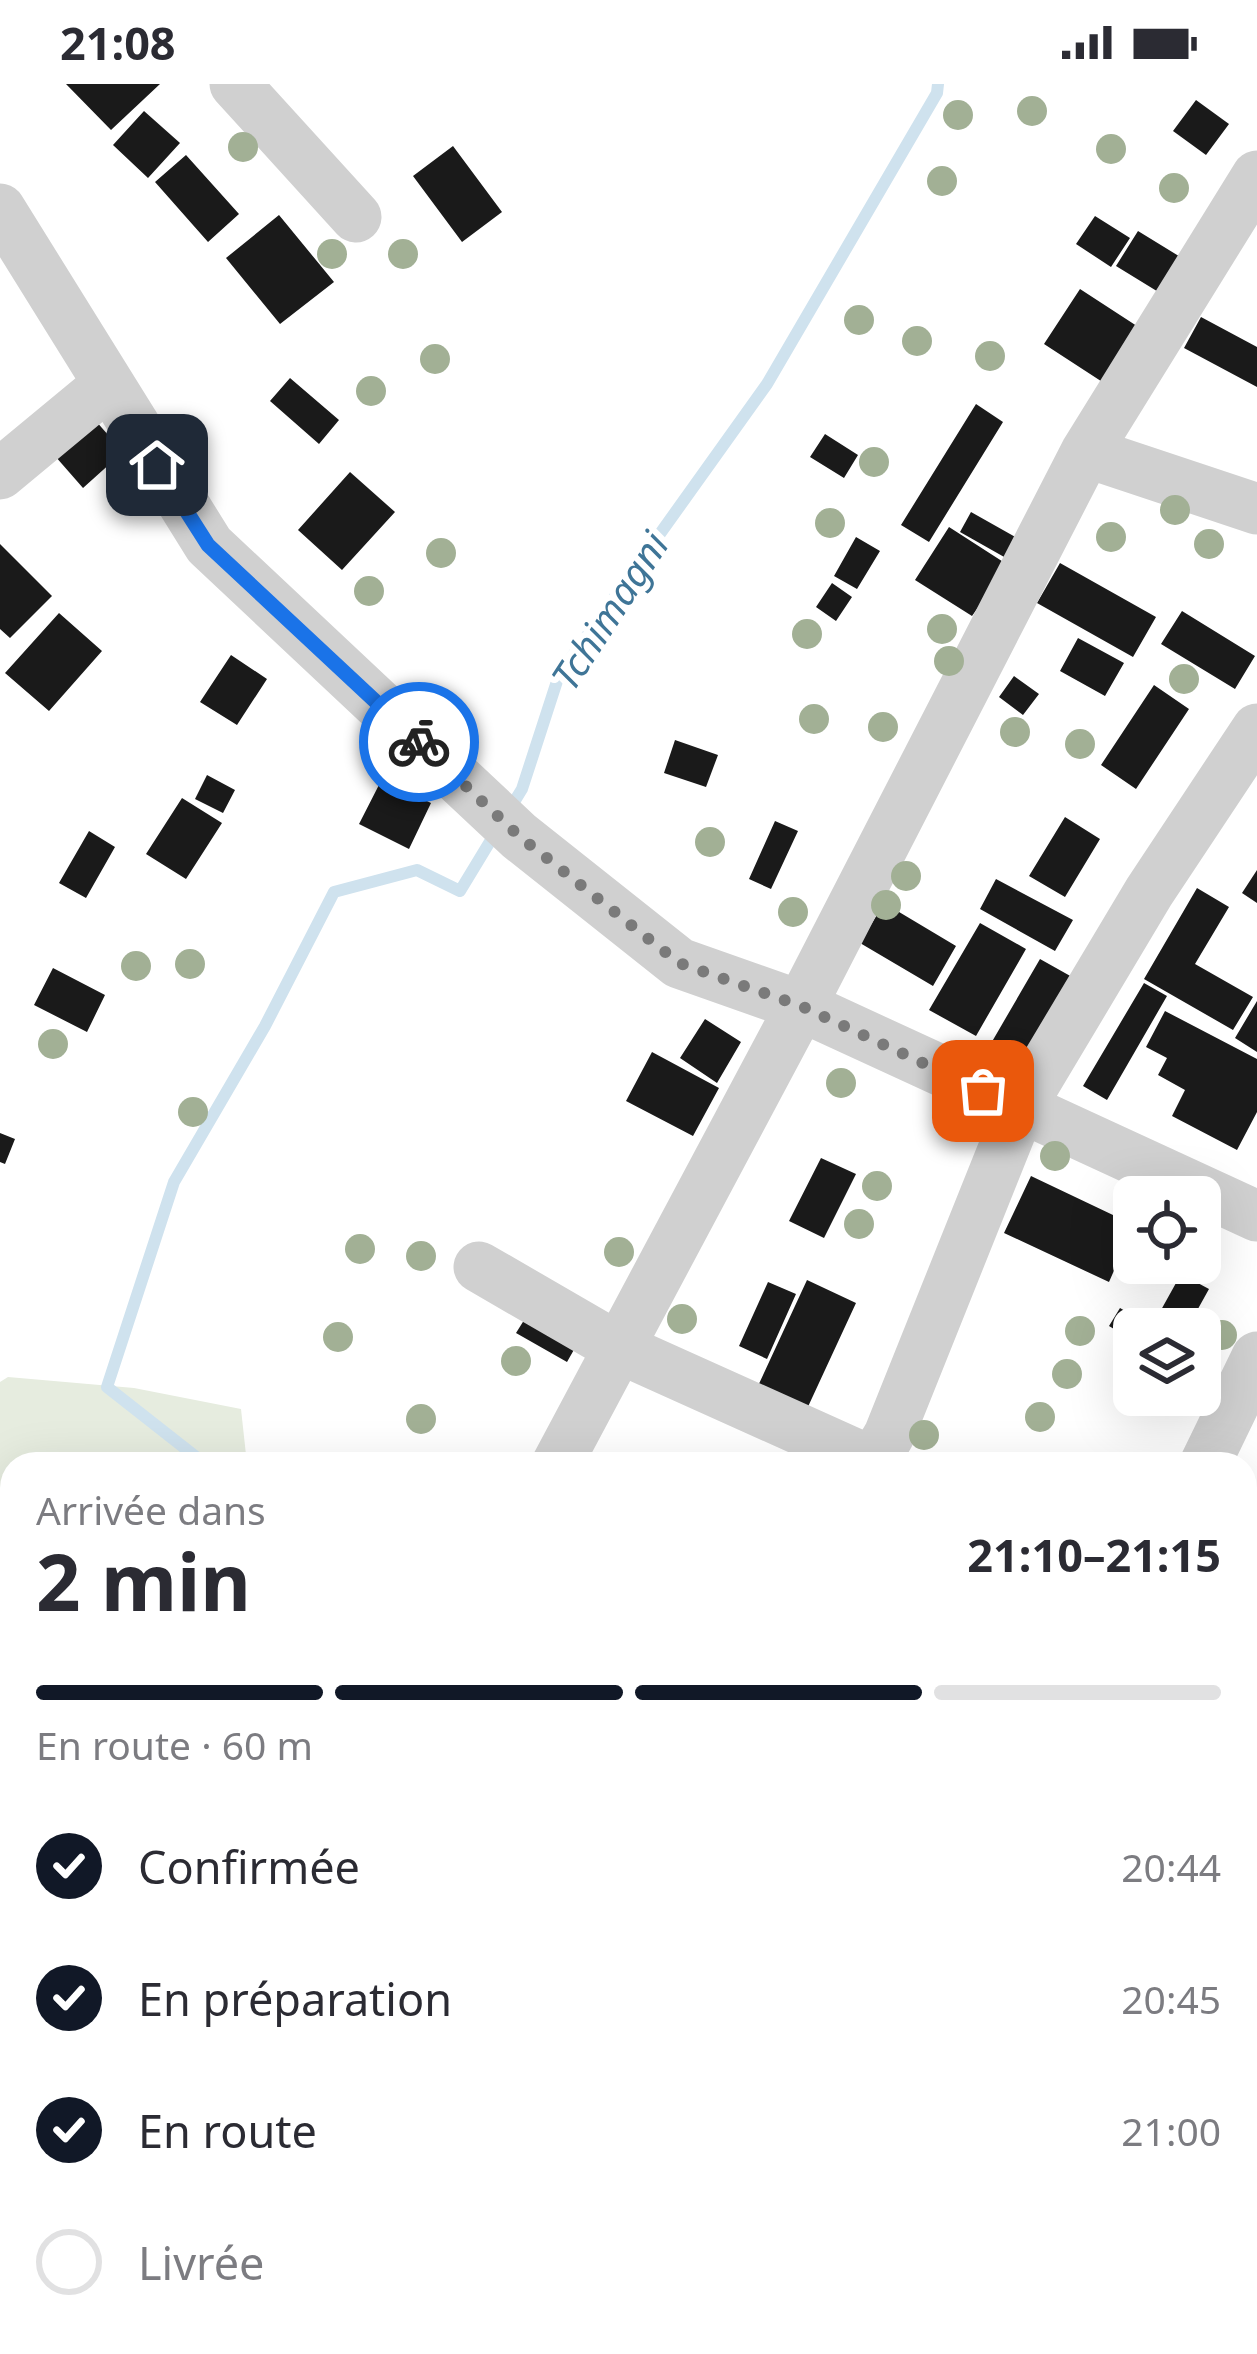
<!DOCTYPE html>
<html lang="fr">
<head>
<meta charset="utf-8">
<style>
	body { margin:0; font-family:"Noto Sans",sans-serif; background:#f2f2f3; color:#2b2b33; height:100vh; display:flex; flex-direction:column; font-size:45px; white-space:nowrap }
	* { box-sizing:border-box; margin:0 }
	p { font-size:39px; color:#7c7c81 }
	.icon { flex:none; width:66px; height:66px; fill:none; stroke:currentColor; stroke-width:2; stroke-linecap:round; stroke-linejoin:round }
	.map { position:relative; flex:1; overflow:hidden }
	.sheet { position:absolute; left:0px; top:1368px; width:1257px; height:903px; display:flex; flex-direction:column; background:#fff; border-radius:36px 36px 0 0; box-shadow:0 12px 48px #0002 }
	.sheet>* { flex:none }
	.tools { position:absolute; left:1113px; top:1092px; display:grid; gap:24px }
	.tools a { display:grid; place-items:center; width:108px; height:108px; border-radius:18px; background:#fff; box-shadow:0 12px 48px #0002; font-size:60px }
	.pin { position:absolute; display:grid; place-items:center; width:102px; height:102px; color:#fff; margin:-51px; border-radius:24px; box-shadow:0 6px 18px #0006 }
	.courier { position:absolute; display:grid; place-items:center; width:120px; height:120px; margin:-60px; border:9px solid #1a73e8; border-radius:50%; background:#fff; color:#222; box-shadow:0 3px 15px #0007 }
	.summary em { font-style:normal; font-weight:700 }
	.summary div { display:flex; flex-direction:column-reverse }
	.summary { display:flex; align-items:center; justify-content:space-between; height:204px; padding:0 36px }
	h1 { font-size:78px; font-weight:700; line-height:90px }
	.bar { display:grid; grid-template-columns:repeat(4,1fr); gap:18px 12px; align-content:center; height:144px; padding:0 36px }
	.bar i { height:15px; border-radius:9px; background:#e1e1e2 }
	.bar .selected { background:#111827 }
	.bar p { grid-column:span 4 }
	ol { padding:0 36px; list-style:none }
	li { display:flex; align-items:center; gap:36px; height:132px }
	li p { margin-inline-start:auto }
	li .icon { padding:12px; border-radius:50%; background:#111827; color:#fff; stroke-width:4 }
	li:last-child { color:#7c7c81 }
	li i { width:66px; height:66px; border:6px solid #e1e1e2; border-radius:50% }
	.status { display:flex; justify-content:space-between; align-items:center; height:84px; padding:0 60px; background:#fff; direction:ltr }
	.status svg { height:33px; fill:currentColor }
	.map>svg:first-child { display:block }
	.green { fill:#e6ecdf }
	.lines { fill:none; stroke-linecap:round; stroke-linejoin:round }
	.stream { stroke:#cfe2ee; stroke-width:12 }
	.building { fill:#1a1a1a }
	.minor { stroke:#d0d0d0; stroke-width:51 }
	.tree { fill:#a2b095 }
	.done { stroke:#7a7a7a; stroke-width:12; stroke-dasharray:0 21.6 }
	.route { stroke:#1a73e8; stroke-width:15 }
	.labels { text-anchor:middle; stroke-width:12; stroke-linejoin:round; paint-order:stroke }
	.water-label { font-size:39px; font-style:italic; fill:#3f7597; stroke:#fff }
</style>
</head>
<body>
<div class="status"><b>21:08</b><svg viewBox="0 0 49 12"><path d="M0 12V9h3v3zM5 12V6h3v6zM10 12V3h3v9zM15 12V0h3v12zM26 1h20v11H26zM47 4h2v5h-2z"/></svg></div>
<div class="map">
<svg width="1257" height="2270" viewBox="0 0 1257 2270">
	<rect width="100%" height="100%" fill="#fff"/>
	<path class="green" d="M8,1293L134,1304L241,1325L247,1380H12V2259H185L181,2270H0V1298Z"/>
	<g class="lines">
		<path class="stream" d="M508,728L522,705L559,591L767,300L937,9L938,0
			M205,1380L107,1303L174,1098L265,942L334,808L417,786L460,807L497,746
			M0,1967L12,1957"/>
	</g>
	<path class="building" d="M66,0H160L111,46Z
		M1196,16L1229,40L1206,71L1173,47Z
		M144,27L180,59L148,94L113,61Z
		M453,62L502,128L462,158L413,92Z
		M186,71L239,130L208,158L155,98Z
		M279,131L334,198L280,240L226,174Z
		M1095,132L1130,154L1111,183L1076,160Z
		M1138,147L1182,174L1160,209L1116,182Z
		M1080,205L1143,246L1107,301L1044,260Z
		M1201,233L1257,263V303L1184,264Z
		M290,294L339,336L319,360L270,317Z
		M976,320L1003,338L929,458L901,441Z
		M95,336L123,368L83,404L55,372Z
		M825,350L858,371L844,394L810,373Z
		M350,388L395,428L342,486L298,446Z
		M971,428L1024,458L1013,478L960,448Z
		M949,443L1008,481L972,532L915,496Z
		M856,453L880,467L857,505L834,492Z
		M0,460L52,512L10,554L0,545Z
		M1060,479L1156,533L1133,573L1037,519Z
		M832,499L852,513L836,537L816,523Z
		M1182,527L1255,572L1235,605L1161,560Z
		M59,529L102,567L49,627L5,589Z
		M1078,554L1124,579L1105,612L1060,587Z
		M231,571L267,595L237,641L200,618Z
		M1014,592L1039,610L1023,631L999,613Z
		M1154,601L1189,625L1136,705L1101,681Z
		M675,656L718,671L706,703L664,689Z
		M207,691L235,706L223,729L195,715Z
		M382,695L431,719L409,765L359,740Z
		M182,714L222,739L186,795L146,770Z
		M1065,733L1100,755L1065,813L1029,792Z
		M775,737L798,747L771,805L749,795Z
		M89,747L115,763L86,814L59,799Z
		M1257,786V819L1242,809Z
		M996,795L1073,836L1055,867L980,825Z
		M1197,804L1229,823L1195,880L1253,913L1233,946L1144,895Z
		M884,819L956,862L933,902L860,859Z
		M980,839L1026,865L976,952L929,926Z
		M1040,875L1081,898L1027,991L986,968Z
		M53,884L105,911L87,948L34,921Z
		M1144,899L1167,912L1107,1016L1083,1002Z
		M1257,917V968L1235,954Z
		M1165,927L1257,975V1028L1237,1066L1172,1032L1185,1006L1158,991L1167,974L1146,963Z
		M705,935L741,958L717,999L680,974Z
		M652,968L719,1004L693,1052L626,1017Z
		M0,1049L15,1055L5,1080L0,1078Z
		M821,1074L856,1090L824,1154L789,1137Z
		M1031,1092L1134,1141L1109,1198L1004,1149Z
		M1181,1190L1209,1205L1189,1241L1161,1226Z
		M807,1196L856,1219L806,1327L757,1304Z
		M768,1198L796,1210L767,1275L739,1262Z
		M1120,1224L1149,1241L1146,1245H1134V1257L1109,1242Z
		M526,1233L584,1248L567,1278L516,1249Z
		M1257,1470V1551L1245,1545V1493Z
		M1245,1753L1257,1760V1813L1245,1807Z
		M1250,2095L1257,2099L1254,2176L1245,2171V2104Z
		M1245,2217L1257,2224V2253L1253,2251L1243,2264L1234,2259H1245Z
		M479,2259H487L507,2270H473Z
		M1158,2259H1209L1202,2270H1176Z"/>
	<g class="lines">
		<path class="minor" d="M235,0L356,133
			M0,125L209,461L519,752L679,879L801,922L1257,1132
			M1086,368L1257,425
			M0,390L106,302
			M479,1183L619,1264L877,1380
			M557,1380L801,922L1086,368L1257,92
			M872,1380L889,1351L1020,1024L1149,808L1257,645
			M1205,1380L1257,1273
			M1245,1609L1257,1616
			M1245,1900L1257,1877
			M1245,2052L1257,2058
			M805,2259L824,2270
			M737,2270L744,2259
			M1045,2270L1051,2259"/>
	</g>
	<g class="tree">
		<circle cx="1032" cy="27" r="15"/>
		<circle cx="958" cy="31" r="15"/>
		<circle cx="243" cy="63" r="15"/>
		<circle cx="1111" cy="65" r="15"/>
		<circle cx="942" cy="97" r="15"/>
		<circle cx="1174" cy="104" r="15"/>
		<circle cx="332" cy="170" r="15"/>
		<circle cx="403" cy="170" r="15"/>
		<circle cx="859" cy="236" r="15"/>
		<circle cx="917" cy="257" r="15"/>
		<circle cx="990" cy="272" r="15"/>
		<circle cx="435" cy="275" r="15"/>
		<circle cx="371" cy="307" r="15"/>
		<circle cx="874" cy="378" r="15"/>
		<circle cx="1175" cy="426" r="15"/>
		<circle cx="830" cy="439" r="15"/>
		<circle cx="1111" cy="453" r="15"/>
		<circle cx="1209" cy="460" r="15"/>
		<circle cx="441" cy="469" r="15"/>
		<circle cx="369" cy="507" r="15"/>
		<circle cx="942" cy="545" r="15"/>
		<circle cx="807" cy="550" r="15"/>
		<circle cx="949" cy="577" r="15"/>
		<circle cx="1184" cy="595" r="15"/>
		<circle cx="814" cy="635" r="15"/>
		<circle cx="883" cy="643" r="15"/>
		<circle cx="1015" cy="648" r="15"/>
		<circle cx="1080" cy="660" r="15"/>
		<circle cx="710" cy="758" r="15"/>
		<circle cx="906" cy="792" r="15"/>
		<circle cx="886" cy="821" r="15"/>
		<circle cx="793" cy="828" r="15"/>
		<circle cx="190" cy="880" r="15"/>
		<circle cx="136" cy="882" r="15"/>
		<circle cx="53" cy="960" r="15"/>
		<circle cx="841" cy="999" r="15"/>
		<circle cx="193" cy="1028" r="15"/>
		<circle cx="1055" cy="1072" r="15"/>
		<circle cx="877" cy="1102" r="15"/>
		<circle cx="859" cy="1140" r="15"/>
		<circle cx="360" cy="1165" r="15"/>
		<circle cx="619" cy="1168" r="15"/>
		<circle cx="421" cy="1172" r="15"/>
		<circle cx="682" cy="1235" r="15"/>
		<circle cx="1080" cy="1247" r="15"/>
		<circle cx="1222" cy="1251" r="15"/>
		<circle cx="338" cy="1253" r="15"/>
		<circle cx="516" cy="1277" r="15"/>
		<circle cx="1067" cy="1290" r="15"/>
		<circle cx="1040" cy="1333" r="15"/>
		<circle cx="421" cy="1335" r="15"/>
		<circle cx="924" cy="1351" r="15"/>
	</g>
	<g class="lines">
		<path class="done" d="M419,658L519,752L679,879L801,922L983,1007"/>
		<path class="route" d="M157,381L208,461L419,658"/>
	</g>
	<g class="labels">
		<g class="water-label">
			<text transform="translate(610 527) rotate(-57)" y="14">Tchimagni</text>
		</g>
	</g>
</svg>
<div class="tools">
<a><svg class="icon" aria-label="locate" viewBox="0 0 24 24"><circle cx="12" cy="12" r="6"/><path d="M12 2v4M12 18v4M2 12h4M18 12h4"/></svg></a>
<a><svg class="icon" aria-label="layers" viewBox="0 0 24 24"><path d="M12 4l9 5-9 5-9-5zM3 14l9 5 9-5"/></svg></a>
</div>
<div class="pin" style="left:983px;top:1007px;background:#ea580c"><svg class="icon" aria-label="bag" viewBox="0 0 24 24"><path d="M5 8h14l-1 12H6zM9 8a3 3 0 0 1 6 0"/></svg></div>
<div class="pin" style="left:157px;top:381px;background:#1f2937"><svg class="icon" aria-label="home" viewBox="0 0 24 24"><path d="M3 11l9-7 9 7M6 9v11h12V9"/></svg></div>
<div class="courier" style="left:419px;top:658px"><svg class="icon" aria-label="bike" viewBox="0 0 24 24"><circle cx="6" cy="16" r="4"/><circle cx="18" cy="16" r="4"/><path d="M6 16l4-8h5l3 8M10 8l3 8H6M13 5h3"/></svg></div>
<section class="sheet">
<div class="summary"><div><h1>2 min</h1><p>Arrivée dans</p></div><em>21:10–21:15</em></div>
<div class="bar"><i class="selected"></i><i class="selected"></i><i class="selected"></i><i></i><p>En route · 60 m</p></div>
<ol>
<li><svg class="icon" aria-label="check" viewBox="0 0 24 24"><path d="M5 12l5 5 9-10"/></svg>Confirmée<p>20:44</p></li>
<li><svg class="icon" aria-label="check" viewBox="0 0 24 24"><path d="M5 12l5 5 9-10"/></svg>En préparation<p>20:45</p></li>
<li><svg class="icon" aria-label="check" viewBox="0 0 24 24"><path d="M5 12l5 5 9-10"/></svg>En route<p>21:00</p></li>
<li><i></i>Livrée</li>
</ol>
</section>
</div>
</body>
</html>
